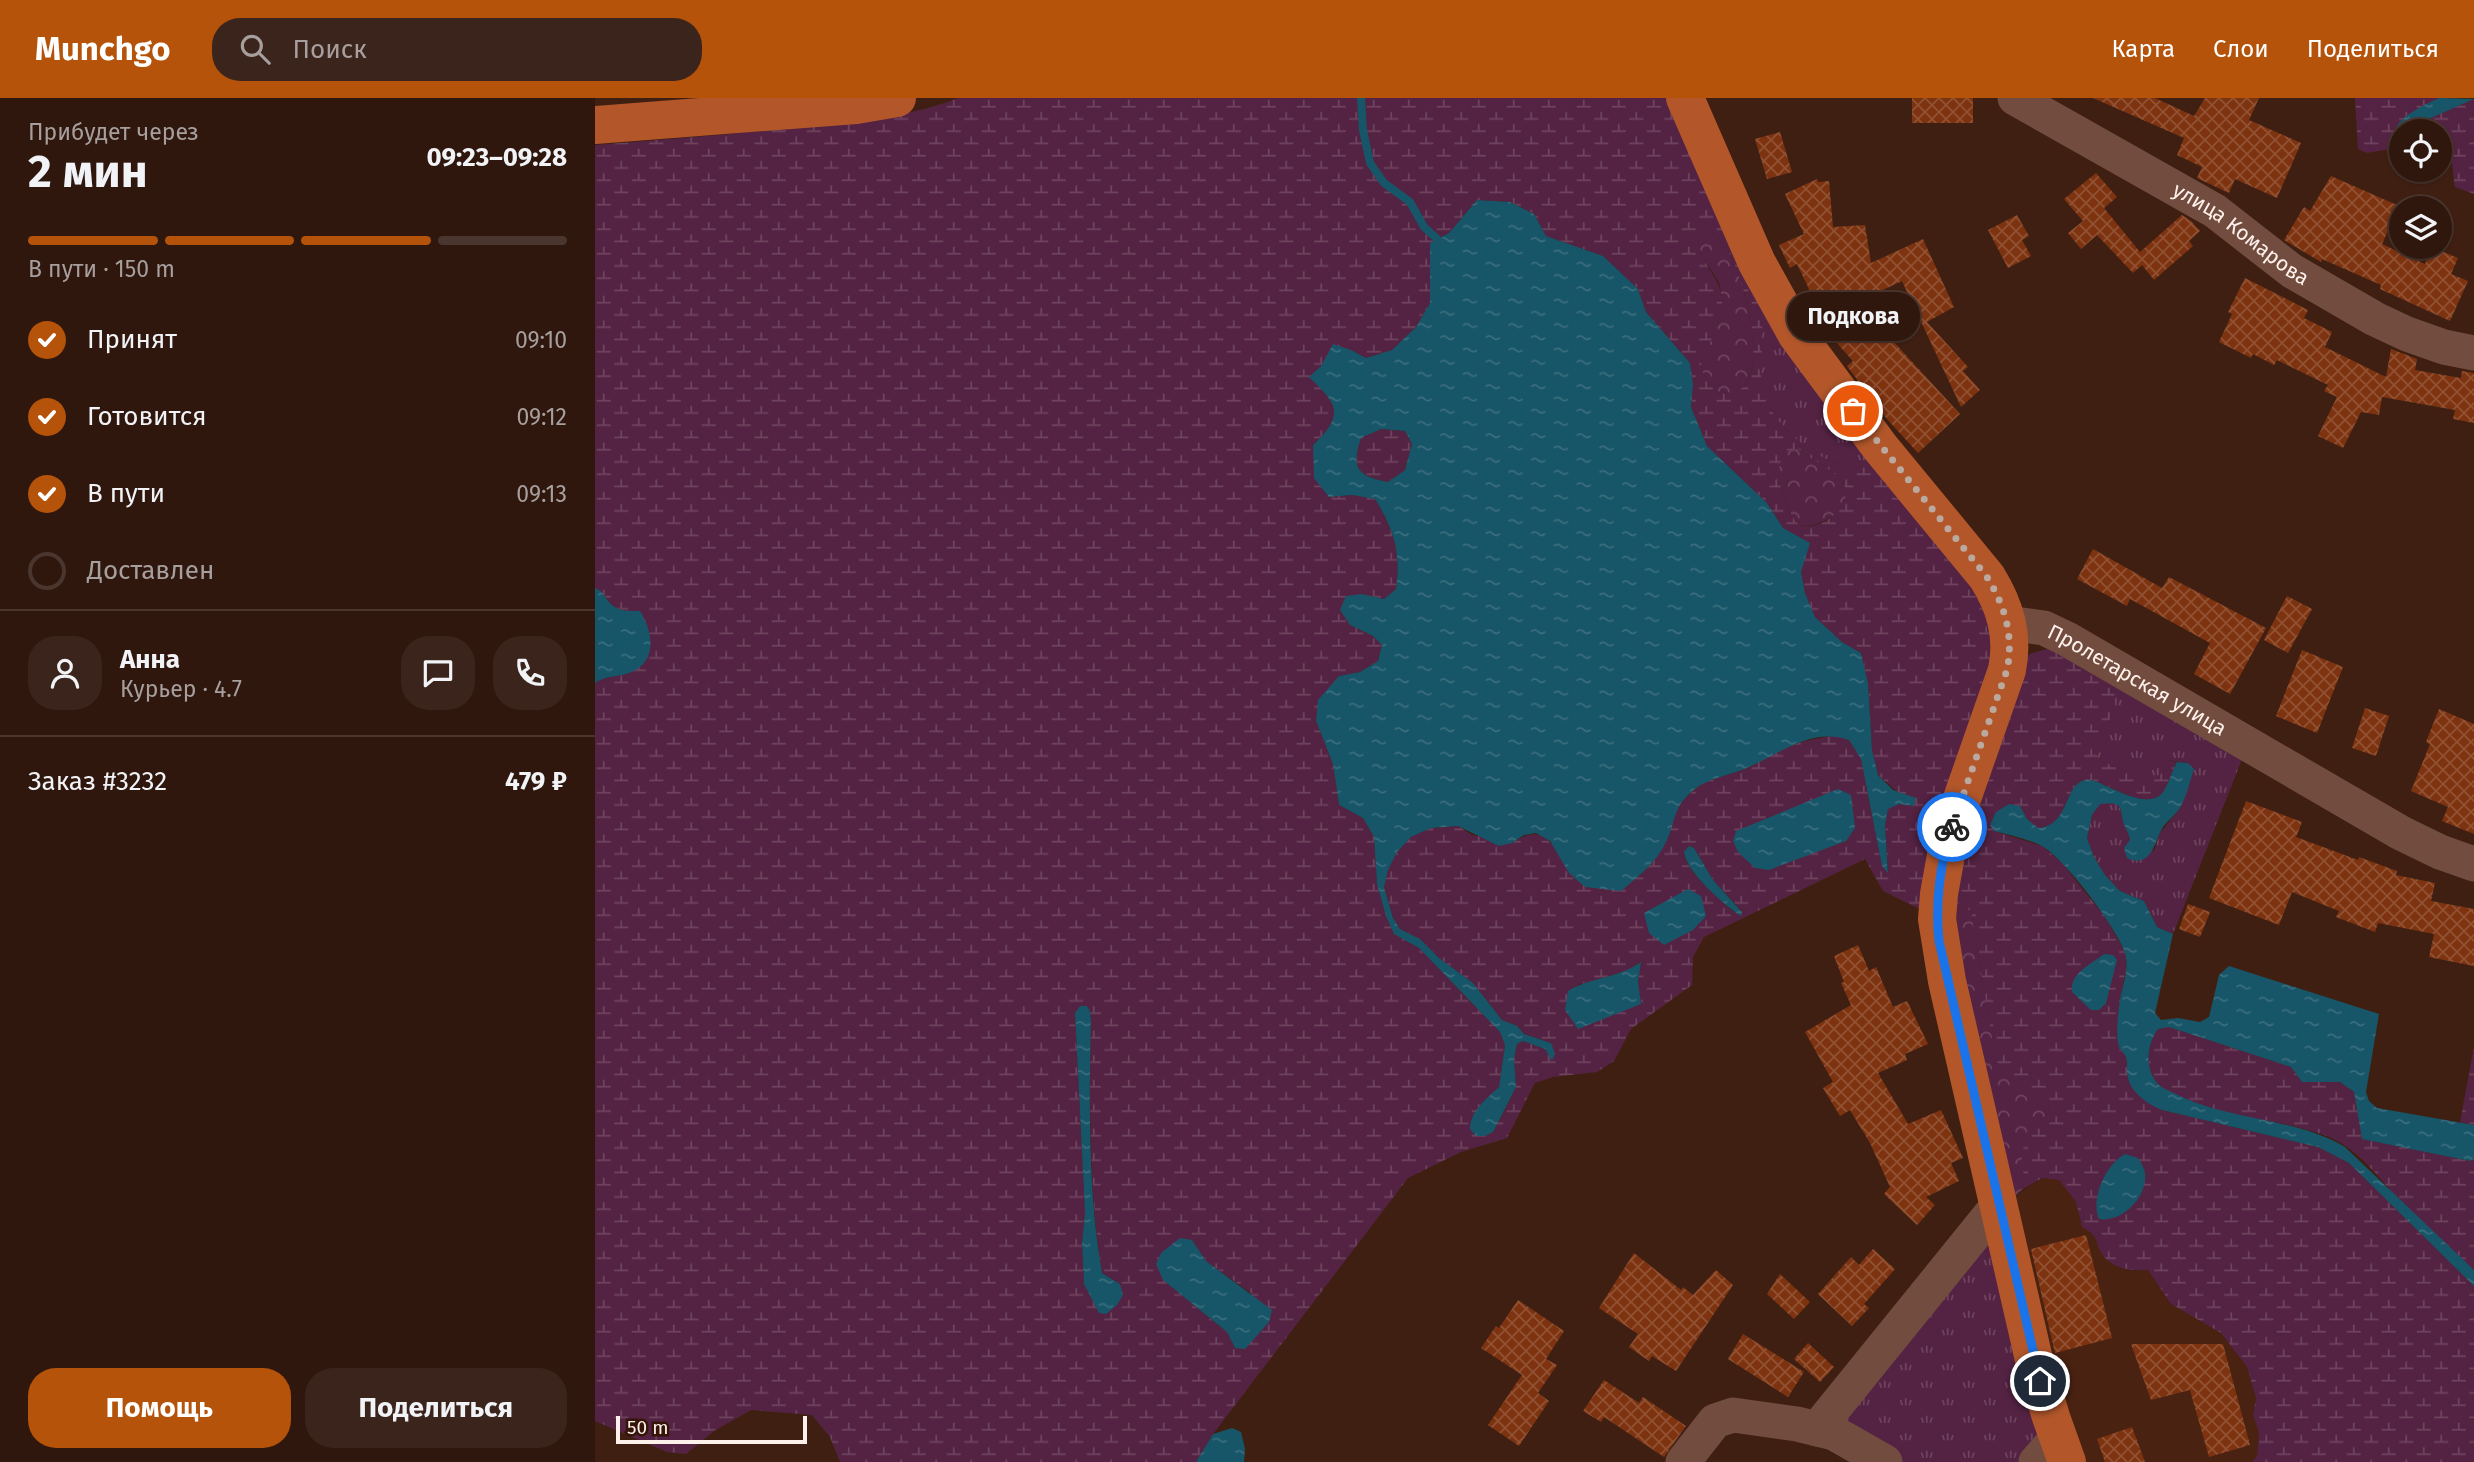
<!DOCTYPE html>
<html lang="ru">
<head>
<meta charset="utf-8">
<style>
	body { margin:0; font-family:"Fira Sans",sans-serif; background:#3b241c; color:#f1f3f6; height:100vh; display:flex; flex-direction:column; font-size:26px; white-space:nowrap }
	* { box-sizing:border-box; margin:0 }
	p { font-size:23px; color:#a79f9e }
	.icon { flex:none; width:38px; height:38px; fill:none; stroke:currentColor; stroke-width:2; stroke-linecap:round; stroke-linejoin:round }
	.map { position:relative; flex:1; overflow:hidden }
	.sheet { display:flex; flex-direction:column; background:#2f170e; width:595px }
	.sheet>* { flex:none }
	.fabs { position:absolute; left:1794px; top:21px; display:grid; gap:14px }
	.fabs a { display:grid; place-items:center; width:63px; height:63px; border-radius:50%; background:#2f170e; box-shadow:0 2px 5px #0004,0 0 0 2px #4a362e; font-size:35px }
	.scale { position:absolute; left:21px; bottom:18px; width:191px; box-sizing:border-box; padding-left:7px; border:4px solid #fef1eb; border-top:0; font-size:19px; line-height:24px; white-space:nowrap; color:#fef1eb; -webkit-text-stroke:5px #341508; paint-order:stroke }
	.pin { position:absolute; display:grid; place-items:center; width:60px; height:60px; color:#fff; margin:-30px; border:4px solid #fff; border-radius:50%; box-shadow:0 2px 7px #0007 }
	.courier { position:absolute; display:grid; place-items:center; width:70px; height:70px; margin:-35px; border:5px solid #1a73e8; border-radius:50%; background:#fff; color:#222; box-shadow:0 2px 9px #0007 }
	.bubble { position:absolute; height:49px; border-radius:24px; background:#2f170e; box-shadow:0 2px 5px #0004,0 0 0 2px #4a362e; font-size:23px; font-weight:700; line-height:49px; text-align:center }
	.summary em { font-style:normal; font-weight:700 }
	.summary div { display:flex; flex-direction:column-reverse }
	.summary { display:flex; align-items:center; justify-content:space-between; height:119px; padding:0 28px }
	h1 { font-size:46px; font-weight:700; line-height:52px }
	.bar { display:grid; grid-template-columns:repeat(4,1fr); gap:10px 7px; align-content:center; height:84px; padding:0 28px }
	.bar i { height:9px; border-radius:5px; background:#4a362e }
	.bar .selected { background:#b45309 }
	.bar p { grid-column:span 4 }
	.line { display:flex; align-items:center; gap:18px; padding:0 28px; border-top:2px solid #4a362e }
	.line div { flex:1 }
	.round { display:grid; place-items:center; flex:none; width:74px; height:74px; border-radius:28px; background:#3b241c }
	ol { padding:0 28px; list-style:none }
	li { display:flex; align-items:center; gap:21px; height:77px }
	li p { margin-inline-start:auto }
	li .icon { padding:7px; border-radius:50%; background:#b45309; color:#fff; stroke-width:4 }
	li:last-child { color:#a79f9e }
	li i { width:38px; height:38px; border:4px solid #4a362e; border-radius:50% }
	.button { display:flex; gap:14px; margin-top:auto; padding:14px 28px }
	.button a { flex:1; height:80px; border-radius:28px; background:#b45309; color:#fff; font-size:28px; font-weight:700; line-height:80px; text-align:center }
	.button a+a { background:#3b241c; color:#f1f3f6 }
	header { display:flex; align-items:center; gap:42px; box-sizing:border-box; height:98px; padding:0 35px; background:#b45309; color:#fff }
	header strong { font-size:33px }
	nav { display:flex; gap:38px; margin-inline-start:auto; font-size:24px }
	.search { width:490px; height:63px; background:#3b241c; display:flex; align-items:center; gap:18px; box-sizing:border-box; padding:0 24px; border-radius:28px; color:#a79f9e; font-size:26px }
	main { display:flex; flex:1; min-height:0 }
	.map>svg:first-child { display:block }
	.built { fill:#492212 }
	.grass { fill:url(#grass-tufts) }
	.forest { fill:url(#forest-crowns) }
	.wetland { fill:url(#wetland-marsh); fill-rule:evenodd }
	.water { fill:url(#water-ripples); fill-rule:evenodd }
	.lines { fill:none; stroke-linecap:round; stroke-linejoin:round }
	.stream { stroke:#175568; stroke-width:8 }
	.building { fill:url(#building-cross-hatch) }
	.minor { stroke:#724d3f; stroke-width:35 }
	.major { stroke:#b3572b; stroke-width:38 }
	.done { stroke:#bba89f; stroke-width:7; stroke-dasharray:0 12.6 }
	.route { stroke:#1a73e8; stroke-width:9 }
	.labels { text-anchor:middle; stroke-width:5; stroke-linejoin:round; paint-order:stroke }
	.street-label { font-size:21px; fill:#fef1eb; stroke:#341508 }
</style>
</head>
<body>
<header>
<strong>Munchgo</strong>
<div class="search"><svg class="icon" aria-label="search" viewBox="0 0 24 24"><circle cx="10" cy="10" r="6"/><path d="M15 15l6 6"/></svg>Поиск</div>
<nav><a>Карта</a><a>Слои</a><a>Поделиться</a></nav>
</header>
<main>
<section class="sheet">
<div class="summary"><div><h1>2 мин</h1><p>Прибудет через</p></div><em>09:23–09:28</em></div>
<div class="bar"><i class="selected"></i><i class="selected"></i><i class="selected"></i><i></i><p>В пути · 150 m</p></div>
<ol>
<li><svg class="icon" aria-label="check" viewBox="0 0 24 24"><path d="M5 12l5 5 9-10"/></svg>Принят<p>09:10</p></li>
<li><svg class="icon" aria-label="check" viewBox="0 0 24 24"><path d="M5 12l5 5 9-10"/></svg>Готовится<p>09:12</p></li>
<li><svg class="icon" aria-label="check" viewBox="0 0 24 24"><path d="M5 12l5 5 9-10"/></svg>В пути<p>09:13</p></li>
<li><i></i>Доставлен</li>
</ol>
<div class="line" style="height:126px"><a class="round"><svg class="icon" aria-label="person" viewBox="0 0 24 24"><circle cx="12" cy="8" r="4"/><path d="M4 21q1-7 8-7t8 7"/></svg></a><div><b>Анна</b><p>Курьер · 4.7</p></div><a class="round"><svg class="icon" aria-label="chat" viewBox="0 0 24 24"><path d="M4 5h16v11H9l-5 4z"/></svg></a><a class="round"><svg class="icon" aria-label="phone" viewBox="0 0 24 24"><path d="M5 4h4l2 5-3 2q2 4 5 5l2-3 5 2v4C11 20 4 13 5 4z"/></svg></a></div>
<div class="line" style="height:91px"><div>Заказ #3232</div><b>479 ₽</b></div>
<div class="button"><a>Помощь</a><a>Поделиться</a></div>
</section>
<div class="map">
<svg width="1879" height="1364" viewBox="0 0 1879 1364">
	<defs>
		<pattern id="grass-tufts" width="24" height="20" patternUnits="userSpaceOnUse" patternTransform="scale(1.75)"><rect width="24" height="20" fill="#542343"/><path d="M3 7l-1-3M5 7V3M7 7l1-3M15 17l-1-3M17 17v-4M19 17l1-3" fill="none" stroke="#6e435e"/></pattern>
		<pattern id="forest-crowns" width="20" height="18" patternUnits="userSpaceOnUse" patternTransform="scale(1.75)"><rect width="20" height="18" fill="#542343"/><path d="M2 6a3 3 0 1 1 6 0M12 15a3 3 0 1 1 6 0" fill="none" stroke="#6e435e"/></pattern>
		<pattern id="wetland-marsh" width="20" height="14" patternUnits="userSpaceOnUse" patternTransform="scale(1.75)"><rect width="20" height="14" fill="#542343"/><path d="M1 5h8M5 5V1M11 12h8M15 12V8" fill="none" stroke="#6e435e"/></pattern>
		<pattern id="water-ripples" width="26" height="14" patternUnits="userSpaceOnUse" patternTransform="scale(1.75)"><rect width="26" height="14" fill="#175568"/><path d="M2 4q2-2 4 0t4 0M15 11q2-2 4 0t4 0" fill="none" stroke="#3a6e7e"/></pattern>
		<pattern id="building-cross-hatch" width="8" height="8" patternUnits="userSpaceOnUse" patternTransform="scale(1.75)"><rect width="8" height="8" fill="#7e3310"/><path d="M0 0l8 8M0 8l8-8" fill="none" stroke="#915133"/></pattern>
	</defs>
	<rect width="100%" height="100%" fill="#3f1f12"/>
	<path class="built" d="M1447,1080L1464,1082L1481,1104L1487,1129L1497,1134L1510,1160L1532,1173L1553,1172L1576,1206L1626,1235L1652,1269L1661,1300L1658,1317L1664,1335L1662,1358L1657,1364H1484L1415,1102Z"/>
	<path class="grass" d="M1168,197L1291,372C1275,370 1258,370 1243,366C1209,359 1171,318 1166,284C1163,256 1167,225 1168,197Z
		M1519,582L1649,656L1578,836L1562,829L1549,803L1525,793L1510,777L1499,759L1492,740L1497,717L1505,705C1526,704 1525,707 1528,724C1530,730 1534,735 1535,742L1559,753L1565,735L1586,709L1593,665L1572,662L1563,681H1554L1505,663L1502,660Z
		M1398,1124L1460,1364H1257L1222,1345Z"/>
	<path class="forest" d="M1113,132C1118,136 1125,141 1129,146C1147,172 1172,262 1149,288C1130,309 1103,285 1107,261C1109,246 1124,233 1125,217C1126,209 1127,192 1124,185C1116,168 1101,159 1104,138Z
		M1203,351C1214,359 1240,373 1247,383C1251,390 1253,401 1248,409C1242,418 1216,432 1205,427C1198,423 1196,415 1193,409C1185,389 1178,373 1190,353Z
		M1370,810L1376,813L1400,956L1406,973C1428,987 1482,1006 1435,1029L1427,1060L1430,1079L1428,1091L1415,1102L1354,827L1362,814Z"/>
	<path class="wetland" d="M363,0H1080L1168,197L1166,285L1176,312L1192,334L1218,354L1241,366L1291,372L1388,491L1399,558L1331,814L1288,793L1270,761L1109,839L1098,859L1097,887L1036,931L1019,963L1002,974L958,979L940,985L912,1040L866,1054L813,1080L618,1336L601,1364H245L235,1339L217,1317L156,1312L119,1333L91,1356L72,1354L0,1323V585L6,581L35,575L45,514C35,513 24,514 16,506C9,500 10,494 0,490V47C77,41 154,35 231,26C274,21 322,17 363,0ZM882,102L915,104L939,116L951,138L1008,158L1043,191L1051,214L1095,265L1098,286L1096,309L1112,348L1172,405L1188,430L1214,445L1206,474L1210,495L1220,519L1247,544L1266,555L1273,585L1277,652L1283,677L1319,708L1304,706L1293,710L1290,727L1293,773L1287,768L1266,661L1254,642L1240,637L1210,643L1188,650L1153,670L1107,685L1090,700L1079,716L1073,740L963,754C949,734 938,731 917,745L877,737L863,728L836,730L816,739L802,754L793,772L789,788L798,820L805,831L825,841L844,860L878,885L907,922L922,928L929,936L956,945L950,951L928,943L922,946L919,961L921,989L898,1034L888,1004L904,989L910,947L905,934L824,850L799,836L791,818L782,786L779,739L768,720L744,707L738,666L721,623L744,578L765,574L783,563L787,547L778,538L755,527L767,496L789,501L801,491C806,454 799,433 780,401L757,397L734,399L718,347C750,316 743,307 715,279L726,268L756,252L771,260L797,252L821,229L835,205V145L854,135ZM1113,132C1118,136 1125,141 1129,146C1147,171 1172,263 1149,288C1130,309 1103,284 1107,261C1108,256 1112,250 1114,246C1121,234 1126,220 1127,206C1129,179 1100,164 1104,138ZM1203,351C1213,359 1240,373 1247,383C1263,409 1222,435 1205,427C1198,423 1196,415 1193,409C1185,389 1178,373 1191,353ZM1094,748L1099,750L1118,782L1147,813L1139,814C1125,802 1091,774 1089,755ZM1045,864L1043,883L1046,906L983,887L1035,872ZM485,908H492L495,913L496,922C494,1002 494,1097 507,1175L525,1186H489L487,1145L490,1115L480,915ZM597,1142L611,1163L657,1196L640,1250L632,1234L568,1182Z
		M1760,0H1859C1831,1 1820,16 1803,36H1806V49L1772,55L1763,51Z
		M1879,1V96L1860,89C1857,75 1861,58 1845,55L1844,33H1814L1828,23Z
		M786,331L810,333L817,346L810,372L793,384C762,378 756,370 766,340Z
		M1453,551L1519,582L1520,607L1502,657L1505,663L1554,681H1563L1572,662L1582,664C1577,673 1574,685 1568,694C1555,711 1526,694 1512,688C1505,685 1497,681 1490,682C1468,687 1475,728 1443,730L1432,721L1425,708L1399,733L1447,748L1467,765L1510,819L1524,843L1531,857V871L1524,909L1523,933L1525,951L1531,957L1533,981L1567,1012L1723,1049L1754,1065L1879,1188V1364H1657L1662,1358L1664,1335L1658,1317L1661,1300L1652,1269L1626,1235L1576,1206L1553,1172C1537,1173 1522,1172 1510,1160C1499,1147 1506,1138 1487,1129L1481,1104L1464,1082L1447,1080L1428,1091C1430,1081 1428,1073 1427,1063C1427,1051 1431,1040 1435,1029C1482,1006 1428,987 1406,974L1400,957L1376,813L1370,810L1362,814L1354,827L1353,808L1427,561L1437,555Z
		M1574,929L1696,969L1707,984H1745L1759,994L1768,1041L1875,1063L1879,1061V1172C1857,1151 1834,1131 1812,1110C1787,1085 1764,1049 1729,1037C1678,1018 1611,1020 1566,989C1548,976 1552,946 1563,931Z
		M1879,949V1027L1865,1024Z"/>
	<path class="water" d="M1844,0L1879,1L1829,23L1814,33H1806L1803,36L1800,32C1805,18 1831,6 1844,0Z
		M882,102L915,104L939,116L951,138L1008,158L1043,191L1051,214L1095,265L1098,286L1096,309L1112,348L1172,405L1188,430L1215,445L1206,474L1210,495L1220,519L1247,544L1266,555L1273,585L1277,652L1283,677L1298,692L1321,700L1319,708L1304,706L1293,711L1290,727L1293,775L1287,768L1266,661L1254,642C1217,629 1186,655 1154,669C1130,680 1112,678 1092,698C1079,711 1079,726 1072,742C1063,763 1044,778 1026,793L990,789L974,775L955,743L941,735L929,737L917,745L904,748L863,728L836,730L816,739L802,754L793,772L789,789L798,820L805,831L825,841L844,860L878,885L907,922L922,928L929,936L956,945L960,956L957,963L950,951L928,943L922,946L919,961L921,989L898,1034L890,1038H881L875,1031C875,1013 892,1000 904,989L910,947L905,934L824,850L799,836L791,818L782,786L779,739L768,720L744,707L738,666L721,623L723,602L744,578L765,574L783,563L787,547L778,538L755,527L745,512L751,498L767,496L789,501L801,491C806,454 799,432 780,401L757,397L734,399L719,380L718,347C750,316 743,307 714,279L726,268L738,246L756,252L771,260L797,252L821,229L835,205V145L854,135ZM786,331L810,333L817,346L810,372L793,384C762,378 756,370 766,340Z
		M0,490C10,494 9,500 16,506C24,514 35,513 45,513C59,535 63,567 31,576C21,579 10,578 0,585Z
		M1582,664L1593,665L1599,671C1595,683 1592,697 1586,708C1582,716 1573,722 1568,729C1559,744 1557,771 1532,760L1529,750L1535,742C1534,735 1530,730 1528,724C1525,707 1527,704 1505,706L1497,717L1492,740L1499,759L1510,777L1525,793L1549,803L1562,829L1578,836L1560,915L1566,922L1583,920L1605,924L1614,919L1624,877L1634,868L1784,916L1771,994L1774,1003L1782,1010L1879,1027V1061L1875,1063L1767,1041L1759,994L1745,984H1707L1696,969L1574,929L1563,931C1552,946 1549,971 1563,986C1568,991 1575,993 1581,996C1634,1023 1699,1019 1750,1049L1879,1172V1188L1754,1065L1723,1049L1567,1012C1553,1006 1537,996 1533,980C1531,974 1533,966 1531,959C1530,956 1527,954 1525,951C1520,940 1523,919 1524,908C1526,891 1535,872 1530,855C1522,830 1468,758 1445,747C1430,740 1414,737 1399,733L1395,727L1401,714L1414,706L1425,708L1432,721L1443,730C1475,728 1468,687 1490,682C1497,681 1505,685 1511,688C1526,694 1555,711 1568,694C1574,685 1577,673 1582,664Z
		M1243,691L1256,697L1260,730L1251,743L1174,772L1160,770L1143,754L1138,743L1141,733Z
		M1094,748L1099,750L1118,782L1147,814L1146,818C1129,807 1091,774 1089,754Z
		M1093,791L1106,798L1111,818L1098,832L1069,847L1054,835L1049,815Z
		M1509,856L1518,857L1522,862L1511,905L1504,912H1496L1477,894C1475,875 1495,867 1509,856Z
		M1046,864L1043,883L1046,906L983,931L970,912L973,893C996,879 1024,880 1046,864Z
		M485,908H492L495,913L496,922C494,1002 493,1096 507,1175L525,1186L528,1197L522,1207L511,1216L504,1215L489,1186L487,1145L490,1115L480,915Z
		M1530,1056L1543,1060C1546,1065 1549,1069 1550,1075C1553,1099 1527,1125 1504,1121C1495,1101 1511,1066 1530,1056Z
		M585,1140L597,1142L611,1163L677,1212L674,1224L650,1251L640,1250L632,1234L568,1182L561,1166L566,1155Z
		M637,1330L646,1334L650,1351L649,1364H601L618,1336Z"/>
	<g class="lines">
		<path class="stream" d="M766,0L768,32L775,65L789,85L815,104L829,129L850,148"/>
	</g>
	<path class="building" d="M1317,0H1378V25H1317Z
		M1498,0H1560L1599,18L1610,0H1664L1654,22L1706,45L1682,100L1640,81L1634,95L1602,80L1607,69L1582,57L1589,40Z
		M1185,34L1197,74L1172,81L1160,41Z
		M1501,75L1522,99L1509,110L1545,154L1587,117L1596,123L1605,133L1594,143L1598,148L1559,182L1547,167L1538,175L1502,137L1486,151L1473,135L1488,123L1469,101Z
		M1736,78L1804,108L1787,146L1830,166L1837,149L1863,160L1856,176L1873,183L1855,223L1785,191L1786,187L1727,161L1726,164L1689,142L1709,109L1715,113Z
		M1222,81L1223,84L1234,83L1238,129L1270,127L1276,165L1328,141L1359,209L1332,224L1373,269L1368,273L1385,292L1366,309L1307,183L1262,204L1365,316L1323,355L1291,320L1252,268L1258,263L1232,234L1234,233L1202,166L1195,170L1184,147L1209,136L1190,96Z
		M1422,117L1434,138L1427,142L1436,158L1413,170L1393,132Z
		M1650,180L1713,212L1709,220L1737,234L1730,249L1791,279L1796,251L1822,261L1820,272L1866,280L1867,273L1879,275V325L1858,321L1860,312L1787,299L1784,317L1766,314L1748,350L1723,338L1742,299L1729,293L1733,287L1682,262L1679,267L1658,256L1656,260L1624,244L1637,216L1633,214Z
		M1498,451L1567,490L1574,479L1671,530L1635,596L1599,576L1615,545L1535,501L1532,508L1482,481Z
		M1692,498L1717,511L1693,555L1669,542Z
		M1707,552L1748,569L1722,635L1681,618Z
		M1770,610L1794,618L1781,658L1757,650Z
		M1844,611L1879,626V736L1847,723L1853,709L1816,693L1835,646L1831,644Z
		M1651,703L1707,724L1701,739L1763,762L1764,759L1802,773L1801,777L1840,785L1836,803L1879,811V868L1834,859L1839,836L1783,825L1780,834L1741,819L1744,813L1697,794L1684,827L1614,800Z
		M1593,806L1615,814L1605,839L1584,831Z
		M1263,847L1274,873L1281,869L1298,909L1312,903L1333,946L1310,956L1312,962L1283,975L1313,1026L1346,1012L1368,1060L1356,1065L1364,1083L1331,1099L1340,1107L1322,1127L1289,1096L1295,1089L1275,1045L1255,1012L1245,1018L1228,990L1238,984L1210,934L1256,907L1246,885L1249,884L1239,858Z
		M1491,1137L1517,1240L1460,1255L1436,1151Z
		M1278,1151L1300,1171L1269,1206L1274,1210L1257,1228L1223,1196L1256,1159L1264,1167Z
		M1039,1155L1086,1192L1088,1189L1098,1197L1121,1172L1138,1187L1081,1273L1057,1258L1054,1263L1034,1249L1043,1236L1004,1210Z
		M1185,1176L1215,1204L1199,1221L1172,1196Z
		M923,1202L969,1233L951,1261L962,1267L943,1295L954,1303L924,1348L893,1327L927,1277L886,1250L901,1228L904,1230Z
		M1148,1236L1209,1274L1193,1299L1133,1261Z
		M1213,1245L1239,1269L1225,1284L1199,1261Z
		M1536,1246H1628L1655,1347L1614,1359L1595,1292L1556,1302Z
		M1009,1282L1044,1305L1048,1299L1091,1328L1069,1359L1009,1319L1006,1324L988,1313Z
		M1537,1329L1550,1364H1510L1502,1341Z"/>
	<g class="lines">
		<g class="minor">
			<path id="s1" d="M1420,0L1620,113L1697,173L1780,221L1812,236L1849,249L1879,255"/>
			<path id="s2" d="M1412,525L1449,530L1472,541L1806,735L1845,754L1879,766"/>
			<path d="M1222,1331L1404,1106"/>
			<path d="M1088,1364L1120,1323L1138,1317L1202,1326L1239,1335L1290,1364"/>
			<path d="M1441,1364L1463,1339"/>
		</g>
		<path class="major" d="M1090,0L1162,165L1202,237L1285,349L1392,479C1410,508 1419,537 1412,572L1355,735L1344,796L1342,821L1352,883L1440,1266L1456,1319L1472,1364
			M0,27L261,7L302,0"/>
	</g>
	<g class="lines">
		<path class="done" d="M1258,313L1392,479C1410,508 1419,538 1412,572L1357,729"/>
		<path class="route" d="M1357,729C1345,764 1340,806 1344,843L1445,1283"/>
	</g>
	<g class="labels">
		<g class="street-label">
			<text dy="7" stroke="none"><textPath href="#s1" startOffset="264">улица Комарова</textPath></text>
			<text dy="7" stroke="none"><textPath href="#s2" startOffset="144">Пролетарская улица</textPath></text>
		</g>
	</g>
</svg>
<div class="fabs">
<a><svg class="icon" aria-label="locate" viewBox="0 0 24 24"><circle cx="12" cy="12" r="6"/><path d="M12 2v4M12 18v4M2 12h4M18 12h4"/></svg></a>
<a><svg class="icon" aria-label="layers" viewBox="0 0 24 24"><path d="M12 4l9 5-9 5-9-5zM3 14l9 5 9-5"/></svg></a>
</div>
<div class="scale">50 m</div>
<div class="pin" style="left:1258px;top:313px;background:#ea580c"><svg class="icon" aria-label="bag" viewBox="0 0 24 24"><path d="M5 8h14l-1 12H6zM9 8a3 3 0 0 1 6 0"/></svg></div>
<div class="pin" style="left:1445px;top:1283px;background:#1f2937"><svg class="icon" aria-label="home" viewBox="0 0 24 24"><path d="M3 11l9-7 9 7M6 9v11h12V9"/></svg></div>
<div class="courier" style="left:1357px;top:729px"><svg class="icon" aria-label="bike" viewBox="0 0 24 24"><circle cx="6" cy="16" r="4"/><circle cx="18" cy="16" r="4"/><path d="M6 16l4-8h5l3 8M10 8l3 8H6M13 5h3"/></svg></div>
<div class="bubble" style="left:1192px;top:194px;width:133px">Подкова</div>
</div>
</main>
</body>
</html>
